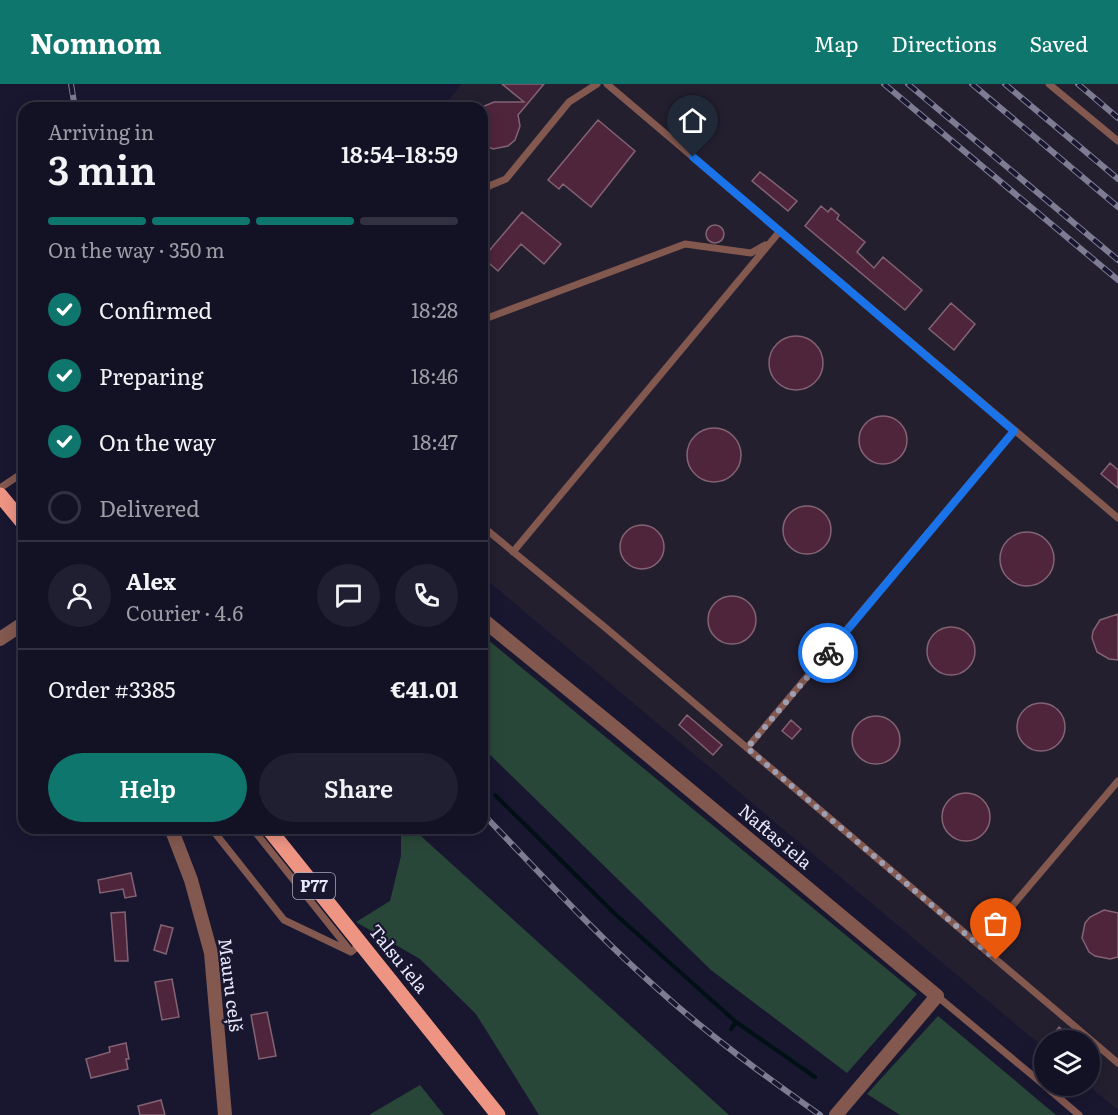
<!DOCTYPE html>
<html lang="en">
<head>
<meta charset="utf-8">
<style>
	body { margin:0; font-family:Literata,serif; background:#201f31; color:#f1f3f6; height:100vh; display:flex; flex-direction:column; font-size:22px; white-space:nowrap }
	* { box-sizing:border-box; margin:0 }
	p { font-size:20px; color:#9d9da6 }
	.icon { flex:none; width:33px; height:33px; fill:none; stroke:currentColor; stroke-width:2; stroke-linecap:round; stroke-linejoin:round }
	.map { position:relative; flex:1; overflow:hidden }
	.details { position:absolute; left:18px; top:18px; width:470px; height:732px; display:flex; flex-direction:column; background:#131124; border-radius:18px; box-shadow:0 3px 15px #0003,0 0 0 2px #323141 }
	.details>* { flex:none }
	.fabs { position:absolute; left:1034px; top:946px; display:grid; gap:12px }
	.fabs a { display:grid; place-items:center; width:66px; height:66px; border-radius:50%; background:#131124; box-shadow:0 3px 15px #0003,0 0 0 2px #323141; font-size:30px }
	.pin { position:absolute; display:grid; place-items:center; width:51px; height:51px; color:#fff; margin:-62px -26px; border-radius:50% 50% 50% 0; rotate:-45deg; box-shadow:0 0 6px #0007 }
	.pin .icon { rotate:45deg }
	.courier { position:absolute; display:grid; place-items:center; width:60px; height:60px; margin:-30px; border:4px solid #1a73e8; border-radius:50%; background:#fff; color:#222; box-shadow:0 2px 8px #0007 }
	.headline em { font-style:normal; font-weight:600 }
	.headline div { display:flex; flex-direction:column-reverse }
	.headline { display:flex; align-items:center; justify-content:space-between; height:102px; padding:0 30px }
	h1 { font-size:39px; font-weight:600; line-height:45px }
	.bar { display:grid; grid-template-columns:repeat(4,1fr); gap:9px 6px; align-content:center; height:72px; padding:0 30px }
	.bar i { height:8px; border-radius:4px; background:#323141 }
	.bar .active { background:#0f766e }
	.bar p { grid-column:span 4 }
	.line { display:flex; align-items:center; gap:15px; padding:0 30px; border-top:2px solid #323141 }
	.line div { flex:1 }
	.round { display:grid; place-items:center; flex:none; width:63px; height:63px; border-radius:32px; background:#201f31 }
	ol { padding:0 30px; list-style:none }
	li { display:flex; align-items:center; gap:18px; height:66px }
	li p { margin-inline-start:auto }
	li .icon { padding:6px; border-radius:50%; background:#0f766e; color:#fff; stroke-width:4 }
	li:last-child { color:#9d9da6 }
	li i { width:33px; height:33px; border:3px solid #323141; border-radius:50% }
	.primary-button { display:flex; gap:12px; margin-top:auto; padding:12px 30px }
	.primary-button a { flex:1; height:69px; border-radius:36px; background:#0f766e; color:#fff; font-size:24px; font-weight:600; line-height:69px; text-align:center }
	.primary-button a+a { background:#201f31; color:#f1f3f6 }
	header { display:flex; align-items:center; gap:36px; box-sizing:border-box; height:84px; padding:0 30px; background:#0f766e; color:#fff }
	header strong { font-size:28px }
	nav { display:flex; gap:33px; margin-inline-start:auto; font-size:21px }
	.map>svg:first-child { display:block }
	.industrial { fill:#241f2f }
	.green { fill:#294738 }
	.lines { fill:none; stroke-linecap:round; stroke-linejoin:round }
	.stream { stroke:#001015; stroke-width:4 }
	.building { fill:#4f253c; stroke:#836373; stroke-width:1.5 }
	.lane { stroke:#82584f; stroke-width:7 }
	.street { stroke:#82584f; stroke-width:14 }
	.primary { stroke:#ed9483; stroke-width:15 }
	.rail-casing { stroke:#7d7c92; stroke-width:6 }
	.rail { stroke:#191730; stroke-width:4; stroke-dasharray:11; stroke-linecap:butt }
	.done { stroke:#9f9fb3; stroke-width:6; stroke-dasharray:0 10.8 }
	.route { stroke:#1a73e8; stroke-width:8 }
	.labels { text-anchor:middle; stroke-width:4.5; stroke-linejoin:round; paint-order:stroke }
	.shield { fill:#191730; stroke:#a9a9bd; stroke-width:1.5 }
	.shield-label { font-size:16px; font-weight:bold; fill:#e7e8fa }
	.street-label { font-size:18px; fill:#e7e8fa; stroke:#191730 }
</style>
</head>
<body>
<header>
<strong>Nomnom</strong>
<nav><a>Map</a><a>Directions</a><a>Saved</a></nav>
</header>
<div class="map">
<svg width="1118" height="1031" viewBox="0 0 1118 1031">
	<rect width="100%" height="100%" fill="#191730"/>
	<path class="industrial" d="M462,0H1118V1026L1089,1002V957H1044V964L482,492V24H442Z"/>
	<path class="green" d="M482,551L917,910L847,989L711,886L482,663Z
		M401,744H412L729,1031H539L476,930L420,875L356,838L390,817L401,772Z
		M938,932L1056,1031H900L867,1010Z
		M420,1001L444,1031H369Z"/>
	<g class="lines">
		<path class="stream" d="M495,711L614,829L736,938L815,993
			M731,945L736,938"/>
	</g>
	<path class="building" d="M502,0H544L518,31L520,42L515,56L508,62L493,65L482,60V23L494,18H524Z
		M598,36L635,67L591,123L563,100L559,105L548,96Z
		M760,88L797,117L788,127L752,97Z
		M821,122L828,128L831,124L839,131L837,135L865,158L857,168L874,184L883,173L922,206L905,226L805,142Z
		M522,128L561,160L544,180L521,160L498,187L483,174Z
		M706 150a9 9 0 1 1 18 0a9 9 0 1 1-18 0Z
		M951,219L975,240L954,266L929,245Z
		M769 279a27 27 0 1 1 54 0a27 27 0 1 1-54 0Z
		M859 356a24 24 0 1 1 48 0a24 24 0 1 1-48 0Z
		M687 371a27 27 0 1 1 54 0a27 27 0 1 1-54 0Z
		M1110,379L1118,386V404L1101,390Z
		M783 446a24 24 0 1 1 48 0a24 24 0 1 1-48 0Z
		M620 463a22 22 0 1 1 44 0a22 22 0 1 1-44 0Z
		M1000 475a27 27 0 1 1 54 0a27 27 0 1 1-54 0Z
		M708 536a24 24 0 1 1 48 0a24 24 0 1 1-48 0Z
		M1118,530V576L1109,575L1097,568L1092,554L1093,547L1100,536Z
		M927 567a24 24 0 1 1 48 0a24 24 0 1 1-48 0Z
		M1017 643a24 24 0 1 1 48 0a24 24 0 1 1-48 0Z
		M687,631L722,661L713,671L679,641Z
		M852 656a24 24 0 1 1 48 0a24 24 0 1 1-48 0Z
		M791,636L801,645L792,655L782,647Z
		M942 733a24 24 0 1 1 48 0a24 24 0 1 1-48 0Z
		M131,789L136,812L125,814L123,805L100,809L98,796Z
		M1104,826L1118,829V873L1110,875L1095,872L1089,868L1082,854L1085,839L1090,833Z
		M125,828L128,877H115L111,829Z
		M161,841L173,844L166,870L154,866Z
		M172,895L179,933L162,936L155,898Z
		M267,928L276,972L259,975L251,931Z
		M1059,943L1077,957H1049Z
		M126,959L129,975H126L128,985L91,994L86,975L110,968L109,963Z
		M161,1016L165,1031H140L138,1022Z"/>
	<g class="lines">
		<path class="lane" d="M607,0L1118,434
			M1049,0L1118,57
			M482,110L489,102L506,95L569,18L597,0
			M482,236L685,160L751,169L765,161
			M0,404L24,388
			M482,442L607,545L1118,979
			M513,468L780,147
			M747,664L1014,347
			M211,744L284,836L351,868L361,860
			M252,744L348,864
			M979,861L1118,697
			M937,912L1044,1001
			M1045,1002L1079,1031"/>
		<path class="street" d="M482,535L619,647L937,912L836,1031
			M0,555L24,539
			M171,744L191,796L211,869L225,1031"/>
		<path class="primary" d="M0,411L24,440
			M268,744L498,1031"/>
		<defs>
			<path id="rail" d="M71,0L75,24
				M884,0L1118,196
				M908,0L1118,176
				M972,0L1118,123
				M1005,0L1118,95
				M1078,0L1118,34
				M482,729C540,789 597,852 660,907C710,952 765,992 820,1031"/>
		</defs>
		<use href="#rail" class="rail-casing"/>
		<use href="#rail" class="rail"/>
	</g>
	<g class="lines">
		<path class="done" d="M828,569L747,664L996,876"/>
		<path class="route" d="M693,73L1014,347L828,569"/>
	</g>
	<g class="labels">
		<rect class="shield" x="293" y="789" width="42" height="26" rx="4.5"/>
		<g class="shield-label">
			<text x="314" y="808">P77</text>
		</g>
		<g class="street-label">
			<text transform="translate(775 753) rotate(40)" y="6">Naftas iela</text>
			<text transform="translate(398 875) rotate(51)" y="6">Talsu iela</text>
			<text transform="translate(230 901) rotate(83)" y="6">Mauru ceļš</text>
		</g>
	</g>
</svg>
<div class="fabs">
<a><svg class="icon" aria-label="layers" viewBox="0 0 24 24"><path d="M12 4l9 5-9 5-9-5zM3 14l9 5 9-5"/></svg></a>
</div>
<div class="pin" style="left:996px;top:876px;background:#ea580c"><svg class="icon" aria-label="bag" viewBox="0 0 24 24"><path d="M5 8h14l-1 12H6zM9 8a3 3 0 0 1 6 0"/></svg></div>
<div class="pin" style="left:693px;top:73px;background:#1f2937"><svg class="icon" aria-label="home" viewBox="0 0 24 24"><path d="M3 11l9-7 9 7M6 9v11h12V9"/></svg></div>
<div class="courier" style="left:828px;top:569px"><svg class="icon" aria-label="bike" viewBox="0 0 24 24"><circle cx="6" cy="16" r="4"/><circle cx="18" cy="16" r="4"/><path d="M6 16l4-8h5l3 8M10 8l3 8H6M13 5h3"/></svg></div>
<section class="details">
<div class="headline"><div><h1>3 min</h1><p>Arriving in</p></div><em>18:54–18:59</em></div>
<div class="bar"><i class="active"></i><i class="active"></i><i class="active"></i><i></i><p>On the way · 350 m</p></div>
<ol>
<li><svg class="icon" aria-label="check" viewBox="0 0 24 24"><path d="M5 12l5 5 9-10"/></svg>Confirmed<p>18:28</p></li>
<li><svg class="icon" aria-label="check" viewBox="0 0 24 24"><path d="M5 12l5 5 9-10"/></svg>Preparing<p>18:46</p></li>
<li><svg class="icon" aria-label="check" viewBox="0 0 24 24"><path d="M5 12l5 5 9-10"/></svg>On the way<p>18:47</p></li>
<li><i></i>Delivered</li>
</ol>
<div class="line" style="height:108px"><a class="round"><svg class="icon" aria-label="person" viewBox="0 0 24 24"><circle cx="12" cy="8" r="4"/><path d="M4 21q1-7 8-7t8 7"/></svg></a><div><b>Alex</b><p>Courier · 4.6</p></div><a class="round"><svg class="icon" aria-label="chat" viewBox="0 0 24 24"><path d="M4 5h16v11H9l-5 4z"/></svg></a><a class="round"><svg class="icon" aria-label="phone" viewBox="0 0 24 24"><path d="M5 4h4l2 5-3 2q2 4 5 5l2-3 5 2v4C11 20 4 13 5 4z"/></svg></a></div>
<div class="line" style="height:78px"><div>Order #3385</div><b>€41.01</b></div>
<div class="primary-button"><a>Help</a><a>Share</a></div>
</section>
</div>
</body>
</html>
